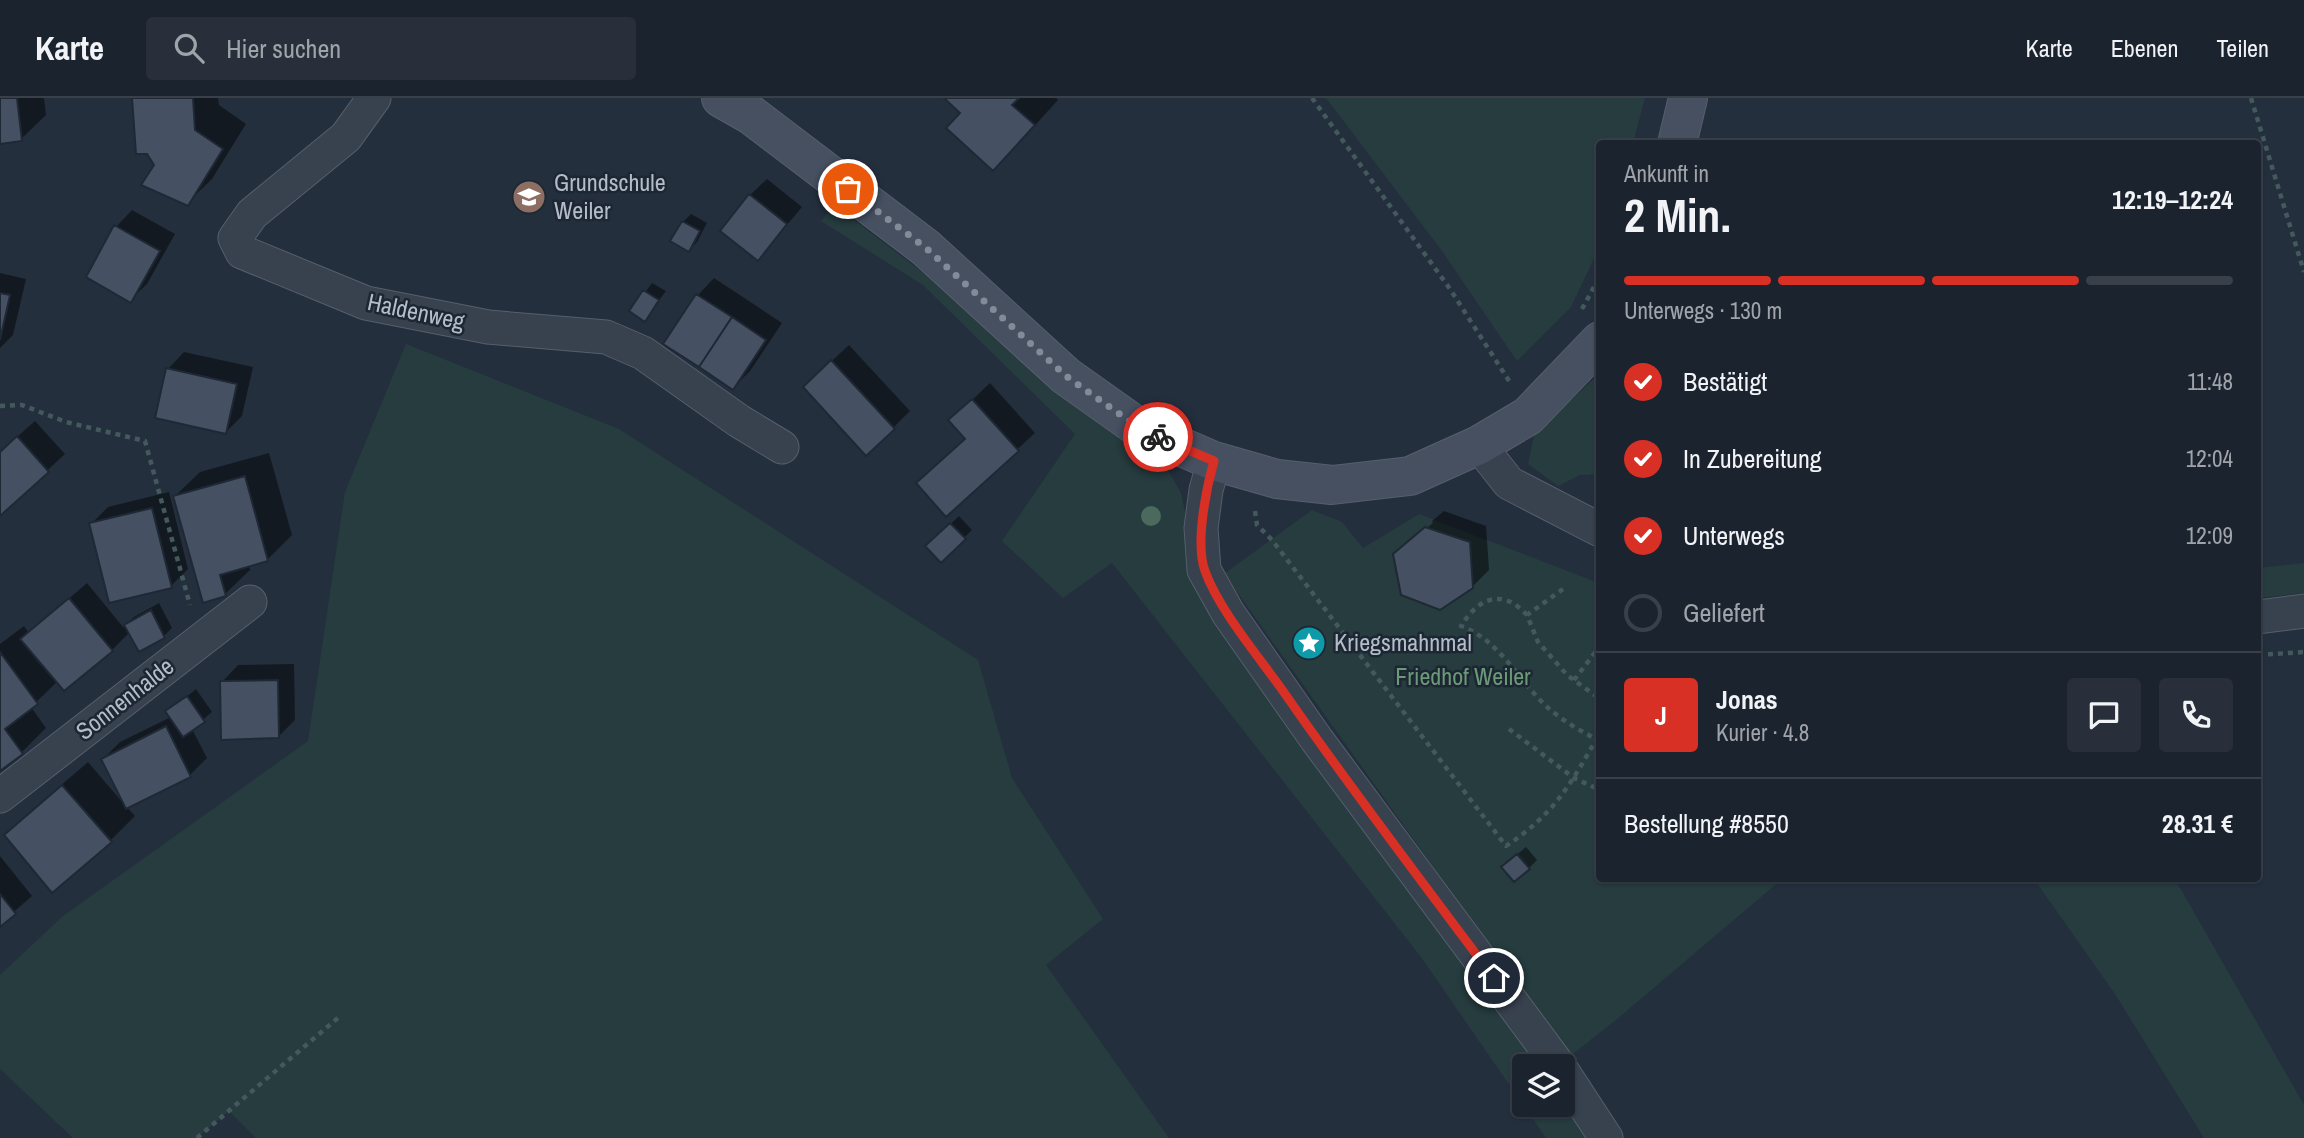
<!DOCTYPE html>
<html lang="de">
<head>
<meta charset="utf-8">
<style>
	body { margin:0; font-family:"Archivo Narrow",sans-serif; background:#282f3a; color:#f1f3f6; height:100vh; display:flex; flex-direction:column; font-size:26px; white-space:nowrap }
	* { box-sizing:border-box; margin:0 }
	p { font-size:23px; color:#a0a4aa }
	.icon { flex:none; width:38px; height:38px; fill:none; stroke:currentColor; stroke-width:2; stroke-linecap:round; stroke-linejoin:round }
	.map { position:relative; flex:1; overflow:hidden }
	.details { position:absolute; left:1596px; top:42px; width:665px; height:742px; display:flex; flex-direction:column; background:#1b232e; border-radius:7px; box-shadow:0 2px 5px #0004,0 0 0 2px #39404a }
	.details>* { flex:none }
	.buttons { position:absolute; left:1512px; top:956px; display:grid; gap:14px }
	.buttons a { display:grid; place-items:center; width:63px; height:63px; border-radius:7px; background:#1b232e; box-shadow:0 2px 5px #0004,0 0 0 2px #39404a; font-size:35px }
	.pin { position:absolute; display:grid; place-items:center; width:60px; height:60px; color:#fff; margin:-30px; border:4px solid #fff; border-radius:50%; box-shadow:0 2px 7px #0007 }
	.courier { position:absolute; display:grid; place-items:center; width:70px; height:70px; margin:-35px; border:5px solid #d93025; border-radius:50%; background:#fff; color:#222; box-shadow:0 2px 9px #0007 }
	.headline em { font-style:normal; font-weight:800 }
	.headline div { display:flex; flex-direction:column-reverse }
	.headline { display:flex; align-items:center; justify-content:space-between; height:119px; padding:0 28px }
	h1 { font-size:46px; font-weight:800; line-height:52px }
	.bar { display:grid; grid-template-columns:repeat(4,1fr); gap:10px 7px; align-content:center; height:84px; padding:0 28px }
	.bar i { height:9px; border-radius:5px; background:#39404a }
	.bar .active { background:#d93025 }
	.bar p { grid-column:span 4 }
	.line { display:flex; align-items:center; gap:18px; padding:0 28px; border-top:2px solid #39404a }
	.line div { flex:1 }
	.round { display:grid; place-items:center; flex:none; width:74px; height:74px; border-radius:7px; background:#282f3a }
	ol { padding:0 28px; list-style:none }
	li { display:flex; align-items:center; gap:21px; height:77px }
	li p { margin-inline-start:auto }
	li .icon { padding:7px; border-radius:50%; background:#d93025; color:#fff; stroke-width:4 }
	li:last-child { color:#a0a4aa }
	li i { width:38px; height:38px; border:4px solid #39404a; border-radius:50% }
	header { display:flex; align-items:center; gap:42px; box-sizing:border-box; height:98px; padding:0 35px; background:#1b232e; border-bottom:2px solid #39404a }
	header strong { font-size:33px }
	nav { display:flex; gap:38px; margin-inline-start:auto; font-size:24px }
	.search { width:490px; height:63px; background:#282f3a; display:flex; align-items:center; gap:18px; box-sizing:border-box; padding:0 24px; border-radius:7px; color:#a0a4aa; font-size:26px }
	.map>svg:first-child { display:block }
	.green { fill:#263c3f }
	.shadow { fill:#0007 }
	.building { fill:#455162; stroke:#1f2835; stroke-width:2 }
	.lines { fill:none; stroke-linecap:round; stroke-linejoin:round }
	.street-casing { stroke:#565f6c; stroke-width:35 }
	.secondary-casing { stroke:#565f6c; stroke-width:40 }
	.path { stroke:#44595c; stroke-width:4.5; stroke-dasharray:5 5; stroke-linecap:butt }
	.street { stroke:#38414e; stroke-width:33 }
	.secondary { stroke:#465061; stroke-width:38 }
	.tree { fill:#4b6a5d }
	.done { stroke:#828b98; stroke-width:7; stroke-dasharray:0 12.6 }
	.route { stroke:#d93025; stroke-width:9 }
	.labels { text-anchor:middle; stroke-width:5; stroke-linejoin:round; paint-order:stroke }
	.poi-label { font-size:24px; fill:#b4bcc9; stroke:#1d2633; text-anchor:start }
	.street-label { font-size:24px; fill:#b4bcc9; stroke:#1d2633 }
	.park-label { font-size:24px; fill:#6b9a76; stroke:#1d2633 }
</style>
</head>
<body>
<header>
<strong>Karte</strong>
<div class="search"><svg class="icon" aria-label="search" viewBox="0 0 24 24"><circle cx="10" cy="10" r="6"/><path d="M15 15l6 6"/></svg>Hier suchen</div>
<nav><a>Karte</a><a>Ebenen</a><a>Teilen</a></nav>
</header>
<div class="map">
<svg width="2304" height="1040" viewBox="0 0 2304 1040">
	<rect width="100%" height="100%" fill="#242f3e"/>
	<path class="green" d="M1326,0H1645L1633,45L1600,46L1599,150L1571,209L1517,263L1442,153Z
		M834,107L974,213L1091,316L1164,365L1181,395L1204,503L1559,968H1524V1006H1563V974L1606,1040H1546L1421,859L1112,465L1063,500L1002,443L1075,336L923,187L821,123Z
		M406,246L619,331L978,562L1012,680L1103,821L1046,867L1169,1040H256L229,1013L197,1040H73L0,971V877L63,818L308,643L345,394Z
		M1599,276V376L1580,377L1558,388L1528,366L1534,337Z
		M1312,412L1342,424L1363,450L1419,416L1599,485L1600,780L1782,781L1616,922L1569,959L1224,476Z
		M2304,465V495L2258,500V470Z
		M2034,781H2175L2304,1007V1040H2204L2115,896Z"/>
	<path class="shadow" d="M0,0H44L46,17L21,41L0,44Z
		M134,0H218L219,7L246,26L212,81L187,105L156,67Z
		M947,0H1056L1058,2L1018,46L963,15Z
		M767,81L802,109L758,161L750,97Z
		M132,112L175,136L147,186L130,202L116,129Z
		M691,116L707,125L697,144L689,152L683,124Z
		M0,175L26,181L13,237L0,250Z
		M714,180L782,225L750,273L733,290L666,245L698,197Z
		M652,185L666,193L645,221L631,213Z
		M849,247L910,313L893,330L822,272Z
		M184,254L253,269L242,318L225,335L168,271Z
		M990,285L1035,335L946,417L967,340L951,322Z
		M35,323L65,356L0,416V354Z
		M269,355L292,437L267,462L249,467L250,472L225,496L175,398L200,374Z
		M169,394L188,471L171,488L91,426L108,409Z
		M1444,413L1486,428L1489,472L1472,489L1395,457L1410,442V444L1433,425L1432,423Z
		M959,418L972,432L941,462L928,448Z
		M87,485L123,529L134,519L159,505L172,530L164,538L130,534L112,552L58,583L31,609L46,630L21,655L0,670V546L24,528L29,535Z
		M294,566L295,622L278,639L222,584L238,567Z
		M196,591L212,614L192,631L207,660L190,677L126,708L135,718L110,743L6,737L31,713L88,664L123,705L103,661L120,644L171,619L168,614Z
		M1526,749L1537,762L1529,770L1512,761Z
		M0,758L32,798L0,826Z"/>
	<path class="building" d="M0,0H17L22,43L0,46Z
		M132,0H193L195,32L223,51L188,108L141,87L154,67L147,56H136Z
		M944,0H1019L1012,7L1035,27L993,73L946,30L960,15Z
		M749,96L787,126L758,163L720,133Z
		M682,123L700,133L689,154L670,143Z
		M114,127L160,153L131,205L86,179Z
		M643,192L659,202L645,224L629,213Z
		M0,195L10,197L0,242Z
		M696,196L732,219L699,269L663,246Z
		M732,219L766,242L733,292L699,269Z
		M831,262L895,331L866,358L803,289Z
		M166,270L237,286L226,336L155,320Z
		M972,301L1019,353L946,419L916,385L965,341L948,322Z
		M17,338L49,374L0,418V354Z
		M245,378L268,463L220,477L226,498L203,505L173,398Z
		M152,410L172,490L109,505L89,425Z
		M950,425L966,441L941,465L925,448Z
		M1425,429L1470,444L1473,490L1440,512L1401,497L1393,456Z
		M69,500L113,553L64,593L20,541Z
		M151,512L165,540L139,554L124,527Z
		M0,554L38,606L5,631L23,656L0,673Z
		M278,582L279,640L221,642L220,583Z
		M187,598L205,624L183,639L165,613Z
		M166,628L191,679L126,711L101,661Z
		M62,687L112,744L52,795L4,737Z
		M1517,756L1530,771L1514,784L1501,769Z
		M0,796L16,816L0,829Z"/>
	<g class="lines">
		<defs>
			<path id="street" d="M374,0L346,39L252,116L235,140L242,154L366,205L488,229L606,239L643,255L739,323L782,349
				M1479,347L1509,385L1600,432
				M1214,363L1206,392L1201,430L1204,472L1228,515L1317,642L1559,968
				M2258,519L2304,513
				M0,698L250,504
				M1563,974L1606,1040"/>
			<path id="secondary" d="M721,0L751,17L926,150L1066,278L1142,332L1214,363L1277,381L1332,387L1410,378L1479,347L1528,318L1600,243
				M1677,46L1688,0"/>
		</defs>
		<use href="#street" class="street-casing"/>
		<use href="#secondary" class="secondary-casing"/>
		<path class="path" d="M1312,0L1450,191L1511,286
			M2251,0L2304,174
			M1582,211L1600,178
			M0,308L22,307L66,324L145,343L190,507
			M1255,413L1257,427L1272,442L1506,748C1556,715 1571,685 1600,635
			M1563,491L1527,517L1538,544L1567,577L1600,601
			M1527,517C1522,512 1515,505 1508,503C1487,495 1471,512 1461,528C1497,541 1516,578 1543,605C1558,620 1577,631 1596,641
			M2258,557L2304,554
			M1574,582L1600,548
			M1509,631L1574,680L1600,692
			M197,1040L339,919"/>
		<use href="#street" class="street"/>
		<use href="#secondary" class="secondary"/>
	</g>
	<circle class="tree" cx="1151" cy="418" r="10"/>
	<g class="lines">
		<path class="done" d="M848,91L926,150L1066,278L1142,332L1158,339"/>
		<path class="route" d="M1158,339L1214,363C1206,391 1195,446 1205,473C1219,512 1259,559 1283,593C1351,691 1423,785 1494,880"/>
	</g>
	<defs>
		<symbol id="school-disc" viewBox="-11 -11 22 22"><circle r="9.5" fill="#8d6e63" stroke="#1d2633"/><path d="M0-5L7-2L0 1L-7-2ZM-4 1L0 2.5L4 1V4Q0 6-4 4Z" fill="#fff"/></symbol>
		<symbol id="sight-disc" viewBox="-11 -11 22 22"><circle r="9.5" fill="#0f9aa8" stroke="#1d2633"/><path d="M0-6L1.8-2.2L6-1.7L2.9 1.2L3.7 5.4L0 3.3L-3.7 5.4L-2.9 1.2L-6-1.7L-1.8-2.2Z" fill="#fff"/></symbol>
	</defs>
	<g fill-rule="evenodd">
		<use href="#school-disc" x="510" y="80" width="38" height="38"/>
		<use href="#sight-disc" x="1290" y="526" width="38" height="38"/>
	</g>
	<g class="labels">
		<g class="poi-label">
			<text x="554" y="93">Grundschule<tspan x="554" dy="28">Weiler</tspan></text>
			<text x="1334" y="553">Kriegsmahnmal</text>
		</g>
		<g class="street-label">
			<text transform="translate(416 214) rotate(12)" y="8">Haldenweg</text>
			<text transform="translate(125 601) rotate(-38)" y="8">Sonnenhalde</text>
		</g>
		<g class="park-label">
			<text x="1463" y="587">Friedhof Weiler</text>
		</g>
	</g>
</svg>
<div class="buttons">
<a><svg class="icon" aria-label="layers" viewBox="0 0 24 24"><path d="M12 4l9 5-9 5-9-5zM3 14l9 5 9-5"/></svg></a>
</div>
<div class="pin" style="left:848px;top:91px;background:#ea580c"><svg class="icon" aria-label="bag" viewBox="0 0 24 24"><path d="M5 8h14l-1 12H6zM9 8a3 3 0 0 1 6 0"/></svg></div>
<div class="pin" style="left:1494px;top:880px;background:#1f2937"><svg class="icon" aria-label="home" viewBox="0 0 24 24"><path d="M3 11l9-7 9 7M6 9v11h12V9"/></svg></div>
<div class="courier" style="left:1158px;top:339px"><svg class="icon" aria-label="bike" viewBox="0 0 24 24"><circle cx="6" cy="16" r="4"/><circle cx="18" cy="16" r="4"/><path d="M6 16l4-8h5l3 8M10 8l3 8H6M13 5h3"/></svg></div>
<section class="details">
<div class="headline"><div><h1>2 Min.</h1><p>Ankunft in</p></div><em>12:19–12:24</em></div>
<div class="bar"><i class="active"></i><i class="active"></i><i class="active"></i><i></i><p>Unterwegs · 130 m</p></div>
<ol>
<li><svg class="icon" aria-label="check" viewBox="0 0 24 24"><path d="M5 12l5 5 9-10"/></svg>Bestätigt<p>11:48</p></li>
<li><svg class="icon" aria-label="check" viewBox="0 0 24 24"><path d="M5 12l5 5 9-10"/></svg>In Zubereitung<p>12:04</p></li>
<li><svg class="icon" aria-label="check" viewBox="0 0 24 24"><path d="M5 12l5 5 9-10"/></svg>Unterwegs<p>12:09</p></li>
<li><i></i>Geliefert</li>
</ol>
<div class="line" style="height:126px"><b class="round" style="background:#d93025;color:#fff">J</b><div><b>Jonas</b><p>Kurier · 4.8</p></div><a class="round"><svg class="icon" aria-label="chat" viewBox="0 0 24 24"><path d="M4 5h16v11H9l-5 4z"/></svg></a><a class="round"><svg class="icon" aria-label="phone" viewBox="0 0 24 24"><path d="M5 4h4l2 5-3 2q2 4 5 5l2-3 5 2v4C11 20 4 13 5 4z"/></svg></a></div>
<div class="line" style="height:91px"><div>Bestellung #8550</div><b>28.31 €</b></div>
</section>
</div>
</body>
</html>
